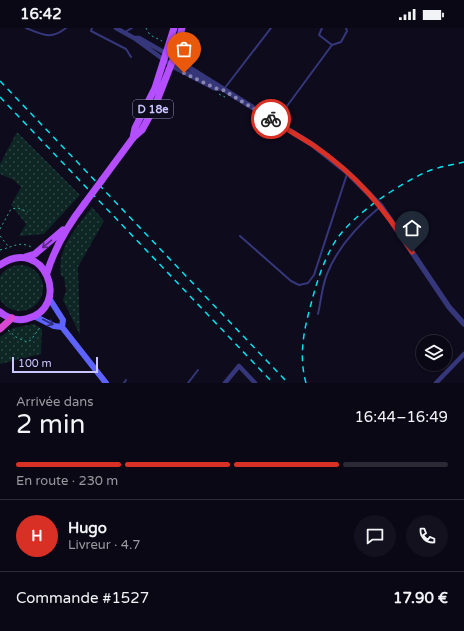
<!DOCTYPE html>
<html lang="fr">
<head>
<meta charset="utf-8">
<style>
	body { margin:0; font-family:"Varela Round",sans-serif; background:#13111e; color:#f1f3f6; height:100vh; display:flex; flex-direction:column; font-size:15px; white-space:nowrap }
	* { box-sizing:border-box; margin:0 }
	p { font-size:13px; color:#999aa0 }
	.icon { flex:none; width:22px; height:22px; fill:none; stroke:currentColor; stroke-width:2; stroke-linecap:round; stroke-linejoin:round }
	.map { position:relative; height:355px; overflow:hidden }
	.details { display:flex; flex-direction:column; background:#0a0815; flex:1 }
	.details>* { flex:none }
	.fabs { position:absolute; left:416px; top:307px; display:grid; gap:8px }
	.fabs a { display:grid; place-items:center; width:36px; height:36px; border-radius:50%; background:#0a0815; box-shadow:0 1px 3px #0004,0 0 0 1px #2a2934; font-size:20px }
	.scale { position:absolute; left:12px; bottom:10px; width:86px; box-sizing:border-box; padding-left:4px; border:2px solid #cac6ff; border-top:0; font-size:11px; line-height:14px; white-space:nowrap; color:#cac6ff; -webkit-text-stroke:3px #0d0b1c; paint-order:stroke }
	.pin { position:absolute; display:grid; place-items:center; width:34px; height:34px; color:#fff; margin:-41px -17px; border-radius:50% 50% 50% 0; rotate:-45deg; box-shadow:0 0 4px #0007 }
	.pin .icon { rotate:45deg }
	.courier { position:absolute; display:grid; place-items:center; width:40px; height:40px; margin:-20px; border:3px solid #d93025; border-radius:50%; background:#fff; color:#222; box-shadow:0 1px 5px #0007 }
	.overview em { font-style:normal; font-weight:600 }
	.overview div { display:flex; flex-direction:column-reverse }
	.overview { display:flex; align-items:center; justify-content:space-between; height:68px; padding:0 16px }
	h1 { font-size:26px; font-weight:600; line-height:30px }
	.bar { display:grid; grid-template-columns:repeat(4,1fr); gap:6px 4px; align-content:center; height:48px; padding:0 16px }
	.bar i { height:5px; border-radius:3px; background:#2a2934 }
	.bar .selected { background:#d93025 }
	.bar p { grid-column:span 4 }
	.line { display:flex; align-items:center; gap:10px; padding:0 16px; border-top:1px solid #2a2934 }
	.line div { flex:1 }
	.round { display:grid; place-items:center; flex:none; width:42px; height:42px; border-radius:21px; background:#13111e }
	.status { display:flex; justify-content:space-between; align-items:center; height:28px; padding:0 20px; background:#0a0815; direction:ltr }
	.status svg { height:11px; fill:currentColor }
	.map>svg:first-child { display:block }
	.grass { fill:url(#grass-dots) }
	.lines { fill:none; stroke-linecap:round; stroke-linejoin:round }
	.path { stroke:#2dad9f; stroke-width:1; stroke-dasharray:2 3; stroke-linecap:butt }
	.service { stroke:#36377b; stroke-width:2 }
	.minor { stroke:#36377b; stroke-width:4.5 }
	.tertiary { stroke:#36377b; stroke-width:5.5 }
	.secondary { stroke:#5e62fe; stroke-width:6 }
	.primary { stroke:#b44efe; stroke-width:7 }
	.trunk { stroke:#d948d2; stroke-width:7 }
	.rail { stroke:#01e4f0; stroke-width:1.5; stroke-dasharray:6 5; stroke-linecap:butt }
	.primary-bridge { stroke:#b44efe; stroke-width:7 }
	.oneway { stroke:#582982 }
	.oneway2 { stroke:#2d2e76 }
	.done { stroke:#8885b0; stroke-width:4; stroke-dasharray:0 7.2 }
	.route { stroke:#d93025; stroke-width:5 }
	.labels { text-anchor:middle; stroke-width:3.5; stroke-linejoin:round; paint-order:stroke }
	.shield { fill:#0d0b1c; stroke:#918ebb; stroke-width:1 }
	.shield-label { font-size:11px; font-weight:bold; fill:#cac6ff }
</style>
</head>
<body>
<div class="status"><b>16:42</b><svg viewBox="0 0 49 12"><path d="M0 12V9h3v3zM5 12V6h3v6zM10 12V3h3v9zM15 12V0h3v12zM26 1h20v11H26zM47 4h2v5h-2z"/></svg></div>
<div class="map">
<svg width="464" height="355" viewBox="0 0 464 355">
	<defs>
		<pattern id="grass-dots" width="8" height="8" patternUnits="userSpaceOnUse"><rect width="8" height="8" fill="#0e2624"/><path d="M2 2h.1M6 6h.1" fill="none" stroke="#304445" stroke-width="1.8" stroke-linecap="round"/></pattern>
	</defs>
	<rect width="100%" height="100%" fill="#0d0b1c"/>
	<path class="grass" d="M17,104L80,167L44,206L19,208L26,196L11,177L21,159L14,152L0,146V136Z
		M92,179L104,193L78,239L80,307L63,272L66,263L64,249L61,248C56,220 77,199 92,179Z
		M-3 260a23 23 0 1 1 46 0a23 23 0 1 1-46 0Z
		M34,296L42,301L41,326L0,336V309L13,300Z"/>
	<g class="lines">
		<path class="path" d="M146,0L150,7L162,13
			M184,23L187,31
			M219,66L225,69
			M0,201L11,181L18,180L28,184
			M0,208L8,218
			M0,222C13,219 20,212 33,220
			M8,302L16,309L27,314L31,312L41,298"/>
		<path class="service" d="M26,0C43,7 51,12 66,0
			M92,0L91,3L126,21L131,29
			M322,0L319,7L332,17
			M125,4L132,0
			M224,61L271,0
			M276,93L332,17L341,14L347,3L346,0
			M240,208L291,253L299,257L308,255L314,247L347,146
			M318,286C321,273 322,258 327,246C338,218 358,197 381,178
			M124,355L126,352
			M188,355L198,342"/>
		<path class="minor" d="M116,0L134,10H139L167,26
			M134,10L171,37
			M225,355L239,338L255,355
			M436,355L464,326"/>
		<path class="tertiary" d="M167,26L313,117L347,144L381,178L449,279L464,296
			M171,37L215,60H220"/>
		<path class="secondary" d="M49,270L63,292L62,299
			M34,288L54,298L62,299L106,355"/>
		<path class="primary" d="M133,110L135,100L155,60L174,0
			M102,152L133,110L142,102L155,78L176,24L182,0
			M25,229L35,226L63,202
			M0,237C44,206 73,280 26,291C17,293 7,290 0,284
			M47,245C55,218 68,197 85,175"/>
		<path class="trunk" d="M0,301L12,290"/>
		<path class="rail" d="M0,53L288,355
			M0,69L273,355
			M306,355C299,330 303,305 310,280C316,256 323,233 336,212C355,185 396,158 426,144C438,139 451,137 464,134"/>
		<path class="primary-bridge" d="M85,175L102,152"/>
	</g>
	<defs><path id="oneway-shaft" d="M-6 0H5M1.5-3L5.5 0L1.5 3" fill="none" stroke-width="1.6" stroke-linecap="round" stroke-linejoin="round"/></defs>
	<use class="oneway" href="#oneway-shaft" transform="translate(47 216) rotate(140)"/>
	<use class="oneway2" href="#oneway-shaft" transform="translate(48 294) rotate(27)"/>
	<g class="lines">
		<path class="done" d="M184,45L215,60L223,62L271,91"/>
		<path class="route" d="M271,91C284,100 299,108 313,117C357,147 384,180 412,224"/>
	</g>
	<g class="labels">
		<rect class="shield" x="133" y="72" width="40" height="18" rx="3"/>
		<g class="shield-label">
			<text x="153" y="85">D 18e</text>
		</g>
	</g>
</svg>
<div class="fabs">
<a><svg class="icon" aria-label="layers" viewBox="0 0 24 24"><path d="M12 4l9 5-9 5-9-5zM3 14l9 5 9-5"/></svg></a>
</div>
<div class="scale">100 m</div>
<div class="pin" style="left:184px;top:45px;background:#ea580c"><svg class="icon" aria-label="bag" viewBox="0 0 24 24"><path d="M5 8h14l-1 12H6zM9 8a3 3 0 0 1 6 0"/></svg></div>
<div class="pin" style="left:412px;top:224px;background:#1f2937"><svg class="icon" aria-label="home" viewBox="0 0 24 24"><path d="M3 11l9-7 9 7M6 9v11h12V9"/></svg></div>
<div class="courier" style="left:271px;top:91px"><svg class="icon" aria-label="bike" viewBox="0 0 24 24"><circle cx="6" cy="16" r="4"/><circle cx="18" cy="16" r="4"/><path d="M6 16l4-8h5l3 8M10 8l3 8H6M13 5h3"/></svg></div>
</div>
<section class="details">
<div class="overview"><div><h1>2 min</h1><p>Arrivée dans</p></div><em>16:44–16:49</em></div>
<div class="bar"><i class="selected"></i><i class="selected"></i><i class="selected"></i><i></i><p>En route · 230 m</p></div>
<div class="line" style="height:72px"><b class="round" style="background:#d93025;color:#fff">H</b><div><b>Hugo</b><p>Livreur · 4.7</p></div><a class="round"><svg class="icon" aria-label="chat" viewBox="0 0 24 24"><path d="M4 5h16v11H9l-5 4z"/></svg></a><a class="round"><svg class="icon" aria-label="phone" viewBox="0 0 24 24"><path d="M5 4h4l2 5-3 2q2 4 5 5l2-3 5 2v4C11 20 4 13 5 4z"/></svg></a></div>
<div class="line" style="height:52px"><div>Commande #1527</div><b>17.90 €</b></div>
</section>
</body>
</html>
